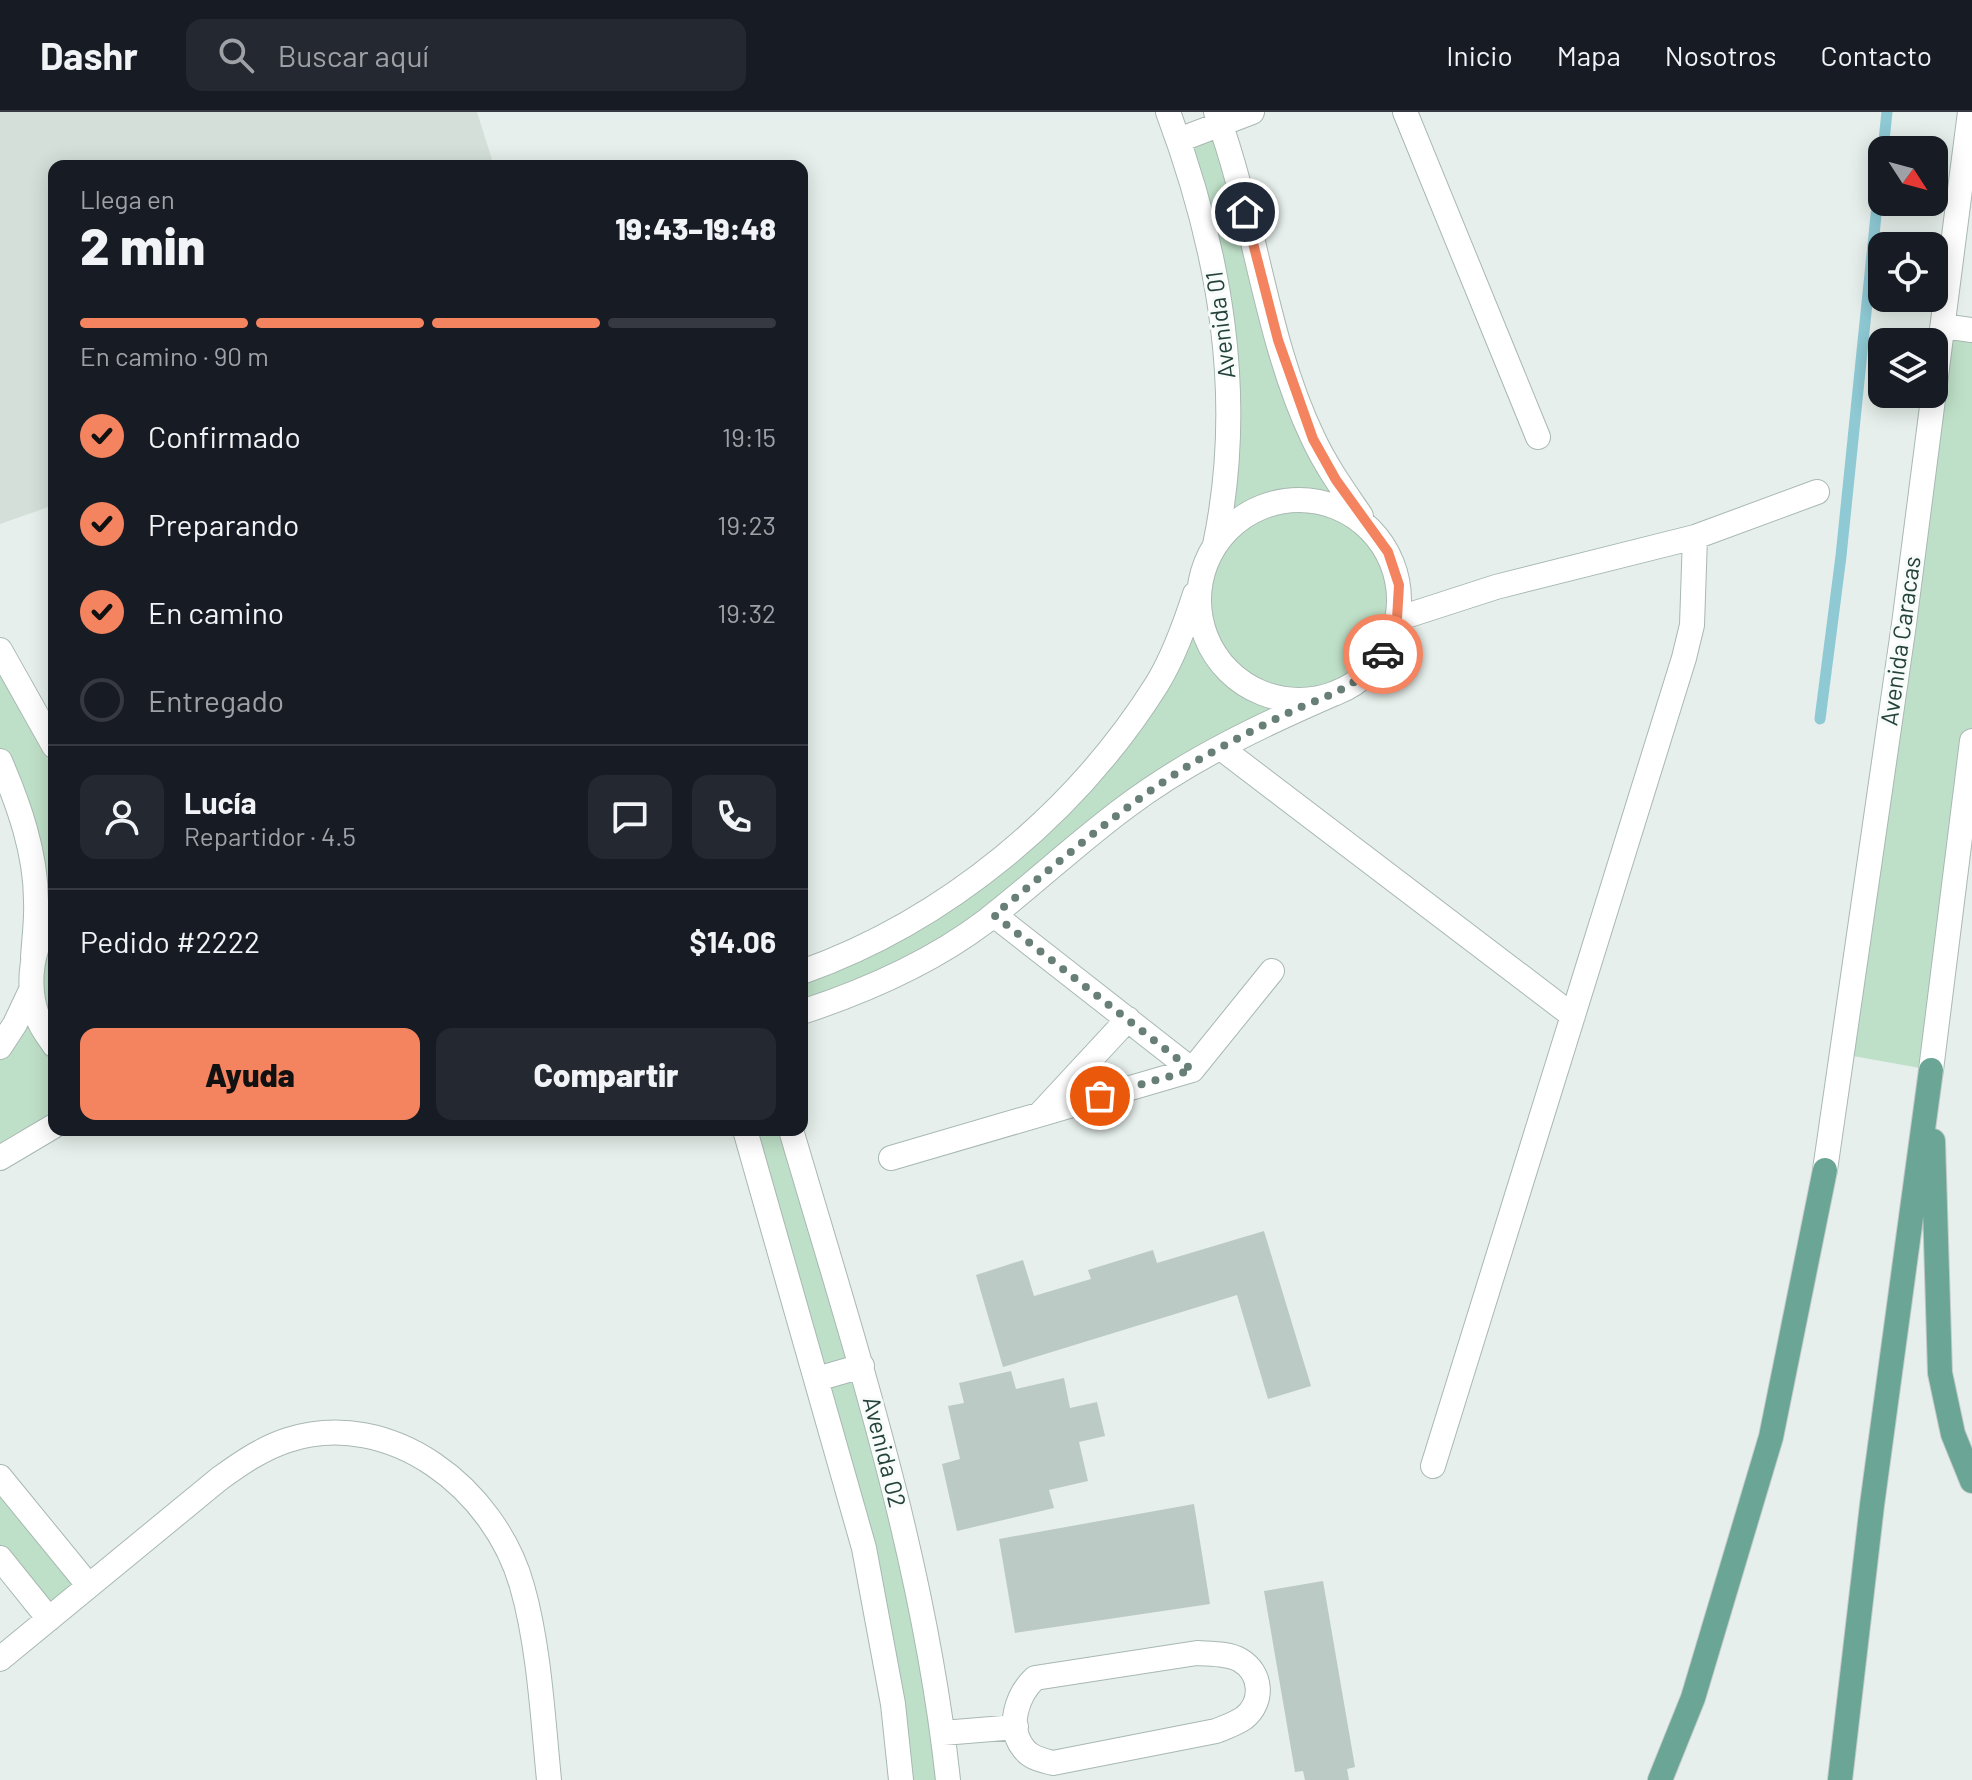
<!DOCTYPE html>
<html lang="es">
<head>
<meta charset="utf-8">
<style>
	body { margin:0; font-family:Barlow,sans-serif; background:#242831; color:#f1f3f6; height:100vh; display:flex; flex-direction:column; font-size:30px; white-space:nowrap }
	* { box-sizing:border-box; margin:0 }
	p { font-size:26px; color:#9ea1a6 }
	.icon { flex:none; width:44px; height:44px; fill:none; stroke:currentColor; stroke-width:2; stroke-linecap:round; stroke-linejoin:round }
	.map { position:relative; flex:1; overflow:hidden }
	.panel { position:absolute; left:48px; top:48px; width:760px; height:976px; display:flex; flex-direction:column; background:#171b24; border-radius:16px; box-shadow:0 4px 20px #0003 }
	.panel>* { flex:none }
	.needle { width:52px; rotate:126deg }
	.tools { position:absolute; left:1868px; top:24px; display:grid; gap:16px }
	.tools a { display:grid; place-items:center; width:80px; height:80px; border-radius:16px; background:#171b24; box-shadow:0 4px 20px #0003; font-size:40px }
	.pin { position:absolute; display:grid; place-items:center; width:68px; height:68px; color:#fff; margin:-34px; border:4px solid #fff; border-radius:50%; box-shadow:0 2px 8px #0007 }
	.courier { position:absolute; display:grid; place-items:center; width:80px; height:80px; margin:-40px; border:6px solid #f4845f; border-radius:50%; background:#fff; color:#222; box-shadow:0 2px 10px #0007 }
	.head em { font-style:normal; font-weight:800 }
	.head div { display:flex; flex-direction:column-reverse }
	.head { display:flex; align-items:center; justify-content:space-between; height:136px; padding:0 32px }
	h1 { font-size:52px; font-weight:800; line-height:60px }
	.bar { display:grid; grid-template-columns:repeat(4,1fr); gap:12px 8px; align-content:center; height:96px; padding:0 32px }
	.bar i { height:10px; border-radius:6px; background:#363941 }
	.bar .current { background:#f4845f }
	.bar p { grid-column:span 4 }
	.line { display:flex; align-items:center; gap:20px; padding:0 32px; border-top:2px solid #363941 }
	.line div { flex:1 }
	.round { display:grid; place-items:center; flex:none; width:84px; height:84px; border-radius:16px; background:#242831 }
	ol { padding:0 32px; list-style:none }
	li { display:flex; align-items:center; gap:24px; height:88px }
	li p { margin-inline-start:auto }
	li .icon { padding:8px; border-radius:50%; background:#f4845f; color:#111; stroke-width:4 }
	li:last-child { color:#9ea1a6 }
	li i { width:44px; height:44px; border:4px solid #363941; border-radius:50% }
	.button { display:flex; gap:16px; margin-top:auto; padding:16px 32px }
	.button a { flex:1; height:92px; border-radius:16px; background:#f4845f; color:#111; font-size:32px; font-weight:800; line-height:92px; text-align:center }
	.button a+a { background:#242831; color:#f1f3f6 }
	header { display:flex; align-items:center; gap:48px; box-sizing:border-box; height:112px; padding:0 40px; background:#171b24; border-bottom:2px solid #363941 }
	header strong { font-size:38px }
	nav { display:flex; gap:44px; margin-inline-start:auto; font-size:28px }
	.search { width:560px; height:72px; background:#242831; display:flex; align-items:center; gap:20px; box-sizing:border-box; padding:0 28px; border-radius:16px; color:#9ea1a6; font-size:30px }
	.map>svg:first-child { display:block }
	.built { fill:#d4dfda }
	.green { fill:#bfe0c8 }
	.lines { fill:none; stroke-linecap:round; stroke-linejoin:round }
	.stream { stroke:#8ec9d4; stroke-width:11 }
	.building { fill:#bbcac4 }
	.minor-casing { stroke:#a8b8b2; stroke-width:26 }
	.major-casing { stroke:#c2cac8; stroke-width:26 }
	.minor { stroke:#fff; stroke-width:24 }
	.major { stroke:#6aa596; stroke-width:24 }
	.done { stroke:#687f78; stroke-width:8; stroke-dasharray:0 14.4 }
	.route { stroke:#f4845f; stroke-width:10 }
	.labels { text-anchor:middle; stroke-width:6; stroke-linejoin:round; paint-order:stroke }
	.street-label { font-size:24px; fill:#24423a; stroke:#f7fbf9 }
</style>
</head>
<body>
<header>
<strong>Dashr</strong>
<div class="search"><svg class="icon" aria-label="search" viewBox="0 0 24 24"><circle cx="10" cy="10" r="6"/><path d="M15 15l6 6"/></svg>Buscar aquí</div>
<nav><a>Inicio</a><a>Mapa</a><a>Nosotros</a><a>Contacto</a></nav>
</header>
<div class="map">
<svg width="1972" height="1668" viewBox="0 0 1972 1668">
	<rect width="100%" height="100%" fill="#e6efeb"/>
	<path class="built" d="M0,0H477L494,54H54V393L0,412Z"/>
	<path class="green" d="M1221,12L1278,228L1366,413L1388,440L1399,473L1397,507L1386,537L1367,562L1340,579L1186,655L983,811L802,900V860L863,834L1043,708L1181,524L1215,433L1229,293L1179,28Z
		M1943,214L1972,218V629L1931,958L1842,942Z
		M0,538L54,634V1014L0,1046V935L15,912L36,789L0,649Z
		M745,1018H791L852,1217L948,1668H901L893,1592Z
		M0,1365L89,1474L49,1507L0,1446Z"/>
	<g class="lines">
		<path class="stream" d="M1883,38L1887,0
			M1820,607L1841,444L1882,45"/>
	</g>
	<path class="building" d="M1264,1119L1311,1274L1268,1287L1237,1183L1003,1255L976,1163L1023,1148L1034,1184L1091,1167L1088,1158L1153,1138L1157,1151Z
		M1011,1259L1016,1277L1064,1266L1070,1296L1097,1290L1105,1324L1079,1330L1088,1369L1049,1378L1054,1396L957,1419L942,1352L960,1347L948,1294L964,1291L959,1271Z
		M1194,1392L1210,1492L1015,1521L999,1427Z
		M1323,1469L1355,1655L1347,1657L1349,1668H1305L1303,1659L1295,1660L1264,1479Z"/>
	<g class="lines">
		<defs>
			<path id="minor" d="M1168,0C1220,139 1246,285 1215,433
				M1216,0C1255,104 1265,226 1313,326C1326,354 1344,379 1361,404
				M1405,0L1538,325
				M1179,28L1252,0
				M1943,214L1972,218
				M1199 488a100 100 0 1 1 200 0a100 100 0 1 1-200 0Z
				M1397,507L1496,475L1695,425L1817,380
				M0,538L54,634
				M1221,636L1573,904
				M0,649C19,693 36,741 36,789C37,808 34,827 33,846
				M994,803L1192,958
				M54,806C30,832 26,874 38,906C41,916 49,925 54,933
				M802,860C946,809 1076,701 1157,572C1174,544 1185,513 1195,482
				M802,900C866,879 932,850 986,809C1034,772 1078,730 1127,694C1191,646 1266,611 1340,579
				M0,935L15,912L31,878
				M1931,958L1972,629
				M1040,1002L1128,907
				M745,1018L864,1436L893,1592L901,1668
				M791,1018C854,1232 924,1445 948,1668
				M0,1046L54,1014
				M891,1046L1192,958L1272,859
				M1825,1058L1904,512L1970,0
				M817,1267L862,1254
				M1433,1354L1684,546L1692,513L1695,425
				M0,1365L89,1474
				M0,1446L49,1507
				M1197,1541C1211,1542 1228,1541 1240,1548C1262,1561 1264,1590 1244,1606C1235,1612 1226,1615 1216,1619L1053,1651C1042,1648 1031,1646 1024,1637C1006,1615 1017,1583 1035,1566Z
				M0,1547L219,1367C241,1351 263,1336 288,1328C392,1295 495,1378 522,1474C539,1533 543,1607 549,1668
				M943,1621L1016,1615"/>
			<path id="major" d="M1933,1029L1940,1261L1953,1322L1972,1369
				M1660,1668L1693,1586L1771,1325L1825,1058
				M1840,1668L1872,1393L1931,958"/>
		</defs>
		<use href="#minor" class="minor-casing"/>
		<use href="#major" class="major-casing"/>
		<use href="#minor" class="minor"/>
		<use href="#major" class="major"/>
	</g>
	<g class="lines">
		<path class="done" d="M1100,984L1192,958L994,803C1056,753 1115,700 1183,657C1216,637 1251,619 1286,602C1327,582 1353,580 1383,542"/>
		<path class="route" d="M1245,100L1278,228L1313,327L1336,368L1388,440L1399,473L1397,507L1383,542"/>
	</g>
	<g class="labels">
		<g class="street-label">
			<text transform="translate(1221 213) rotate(-97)" y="8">Avenida 01</text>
			<text transform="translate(1901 529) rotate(-82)" y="8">Avenida Caracas</text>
			<text transform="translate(884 1340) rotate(76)" y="8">Avenida 02</text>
		</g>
	</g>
</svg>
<div class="tools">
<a><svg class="needle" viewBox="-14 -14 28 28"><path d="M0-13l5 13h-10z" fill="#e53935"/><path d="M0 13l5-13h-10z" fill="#9ea1a6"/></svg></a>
<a><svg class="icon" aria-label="locate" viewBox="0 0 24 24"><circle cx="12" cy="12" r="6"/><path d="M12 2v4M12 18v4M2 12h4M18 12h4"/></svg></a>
<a><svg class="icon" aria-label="layers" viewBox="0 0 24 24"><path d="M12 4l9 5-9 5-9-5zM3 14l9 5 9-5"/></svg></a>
</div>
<div class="pin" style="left:1100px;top:984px;background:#ea580c"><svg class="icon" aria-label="bag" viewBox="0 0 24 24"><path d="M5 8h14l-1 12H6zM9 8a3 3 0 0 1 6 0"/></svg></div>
<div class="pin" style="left:1245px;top:100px;background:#1f2937"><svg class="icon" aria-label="home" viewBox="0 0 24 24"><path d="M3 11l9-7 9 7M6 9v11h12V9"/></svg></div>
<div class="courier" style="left:1383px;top:542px"><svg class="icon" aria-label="car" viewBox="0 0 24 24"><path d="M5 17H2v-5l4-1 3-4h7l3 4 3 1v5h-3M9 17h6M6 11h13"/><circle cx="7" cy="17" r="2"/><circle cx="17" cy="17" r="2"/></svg></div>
<section class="panel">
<div class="head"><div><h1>2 min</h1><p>Llega en</p></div><em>19:43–19:48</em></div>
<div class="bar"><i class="current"></i><i class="current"></i><i class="current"></i><i></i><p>En camino · 90 m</p></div>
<ol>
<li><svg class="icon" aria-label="check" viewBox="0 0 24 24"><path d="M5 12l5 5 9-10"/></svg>Confirmado<p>19:15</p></li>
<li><svg class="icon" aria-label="check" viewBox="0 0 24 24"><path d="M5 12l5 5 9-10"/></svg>Preparando<p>19:23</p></li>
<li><svg class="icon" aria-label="check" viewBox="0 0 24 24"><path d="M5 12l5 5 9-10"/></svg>En camino<p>19:32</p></li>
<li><i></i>Entregado</li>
</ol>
<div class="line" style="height:144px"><a class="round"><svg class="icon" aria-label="person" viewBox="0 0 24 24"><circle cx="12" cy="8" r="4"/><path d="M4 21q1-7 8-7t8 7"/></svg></a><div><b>Lucía</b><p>Repartidor · 4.5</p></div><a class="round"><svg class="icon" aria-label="chat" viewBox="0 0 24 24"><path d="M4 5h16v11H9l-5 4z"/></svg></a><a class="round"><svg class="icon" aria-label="phone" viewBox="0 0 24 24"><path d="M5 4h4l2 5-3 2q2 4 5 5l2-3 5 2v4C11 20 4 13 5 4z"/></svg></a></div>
<div class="line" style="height:104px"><div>Pedido #2222</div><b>$14.06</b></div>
<div class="button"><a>Ayuda</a><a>Compartir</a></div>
</section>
</div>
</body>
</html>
